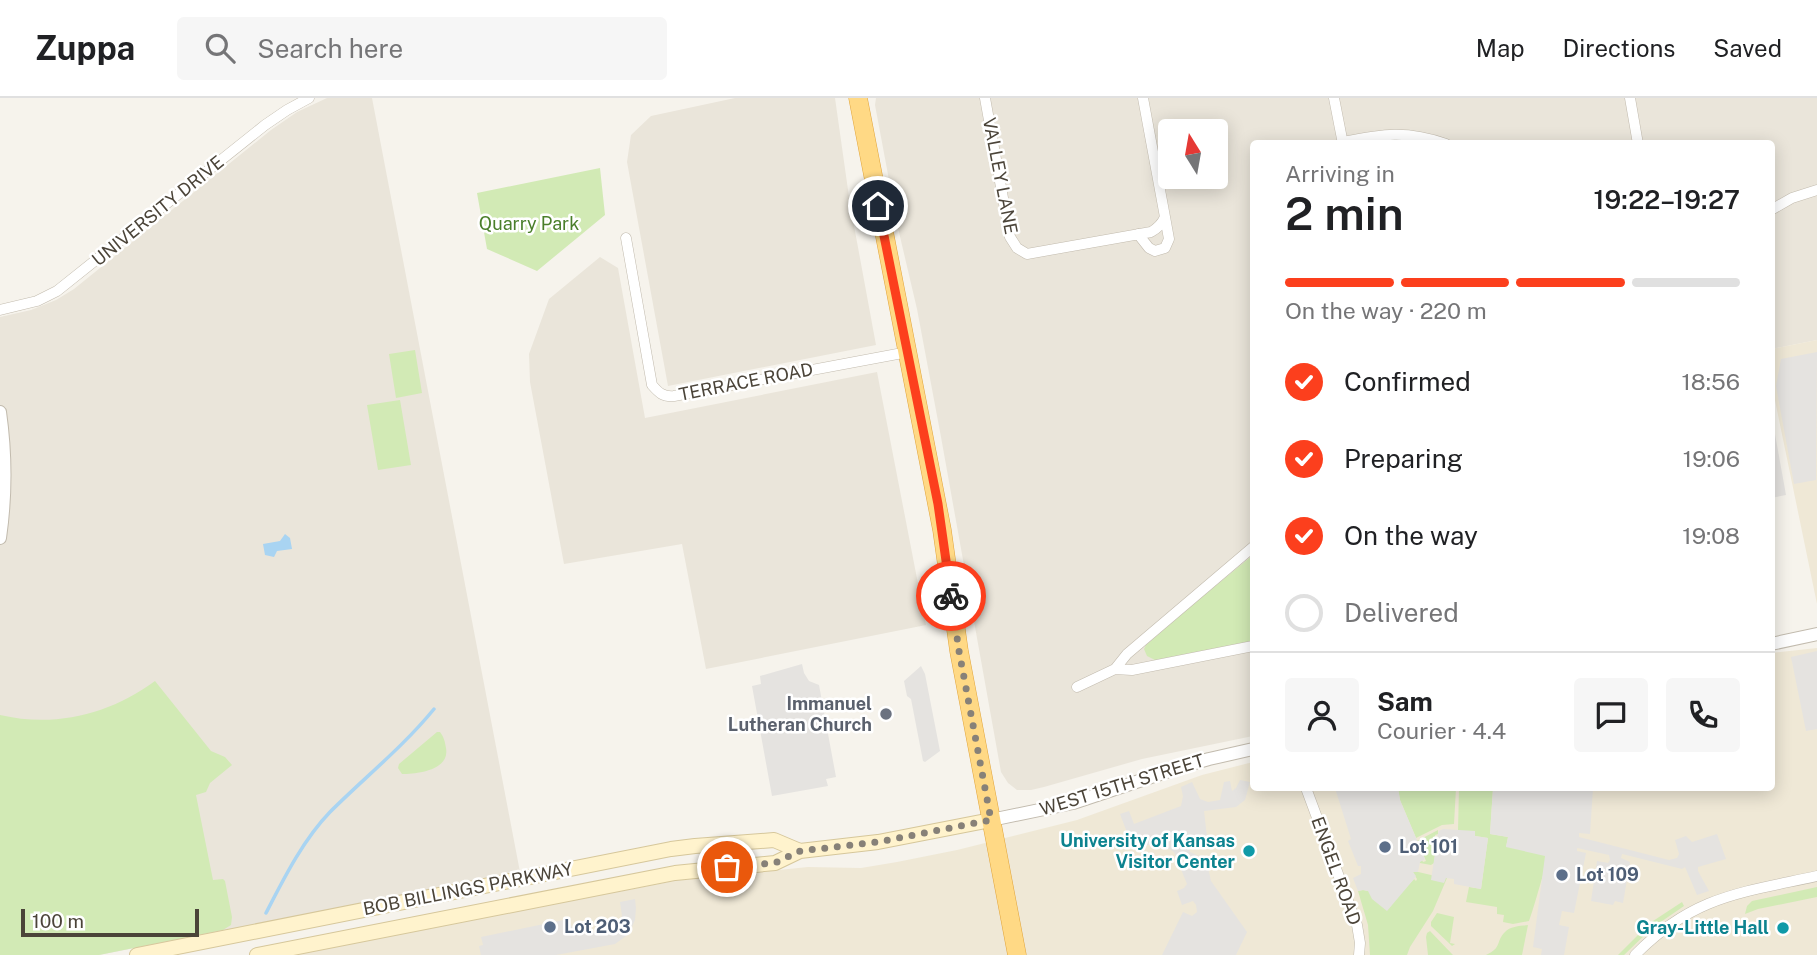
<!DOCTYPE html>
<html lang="en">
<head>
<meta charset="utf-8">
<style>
	body { margin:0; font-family:"Public Sans",sans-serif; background:#f6f6f6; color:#202124; height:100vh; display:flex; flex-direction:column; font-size:26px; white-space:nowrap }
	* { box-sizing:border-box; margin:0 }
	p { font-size:23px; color:#757577 }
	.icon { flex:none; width:38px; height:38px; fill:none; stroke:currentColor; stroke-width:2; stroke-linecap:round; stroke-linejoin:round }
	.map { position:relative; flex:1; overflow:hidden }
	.details { position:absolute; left:1250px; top:42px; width:525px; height:651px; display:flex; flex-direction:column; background:#fff; border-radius:7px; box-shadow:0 4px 18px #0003 }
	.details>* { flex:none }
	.needle { width:46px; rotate:349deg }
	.controls { position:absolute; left:1158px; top:21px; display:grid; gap:14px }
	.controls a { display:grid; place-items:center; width:70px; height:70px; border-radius:7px; background:#fff; box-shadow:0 4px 18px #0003; font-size:35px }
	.scale { position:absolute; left:21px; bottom:18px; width:178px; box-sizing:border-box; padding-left:7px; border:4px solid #4b4439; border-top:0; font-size:19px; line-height:24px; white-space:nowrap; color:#4b4439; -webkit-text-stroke:5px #fff; paint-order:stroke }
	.pin { position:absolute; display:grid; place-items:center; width:60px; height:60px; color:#fff; margin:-30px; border:4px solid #fff; border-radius:50%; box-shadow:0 2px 7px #0007 }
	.courier { position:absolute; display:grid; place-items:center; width:70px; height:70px; margin:-35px; border:5px solid #fc3f1d; border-radius:50%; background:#fff; color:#222; box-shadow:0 2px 9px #0007 }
	.summary em { font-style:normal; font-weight:600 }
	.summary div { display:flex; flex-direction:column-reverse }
	.summary { display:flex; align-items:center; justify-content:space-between; height:119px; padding:0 35px }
	h1 { font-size:46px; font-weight:600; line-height:52px }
	.bar { display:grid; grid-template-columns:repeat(4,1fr); gap:10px 7px; align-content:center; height:84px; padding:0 35px }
	.bar i { height:9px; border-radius:5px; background:#e0e0e0 }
	.bar .selected { background:#fc3f1d }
	.bar p { grid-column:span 4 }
	.line { display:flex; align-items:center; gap:18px; padding:0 35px; border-top:2px solid #e0e0e0 }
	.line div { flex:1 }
	.round { display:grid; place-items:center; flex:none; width:74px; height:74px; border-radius:7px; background:#f6f6f6 }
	ol { padding:0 35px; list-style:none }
	li { display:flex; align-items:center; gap:21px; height:77px }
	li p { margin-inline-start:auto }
	li .icon { padding:7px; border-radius:50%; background:#fc3f1d; color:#fff; stroke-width:4 }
	li:last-child { color:#757577 }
	li i { width:38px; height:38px; border:4px solid #e0e0e0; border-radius:50% }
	header { display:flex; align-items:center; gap:42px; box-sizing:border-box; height:98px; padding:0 35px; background:#fff; border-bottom:2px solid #e0e0e0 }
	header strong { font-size:33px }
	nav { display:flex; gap:38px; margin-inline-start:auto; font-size:24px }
	.search { width:490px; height:63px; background:#f6f6f6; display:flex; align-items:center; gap:18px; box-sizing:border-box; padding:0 24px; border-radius:7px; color:#757577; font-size:26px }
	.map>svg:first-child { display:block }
	.residential { fill:#eae5da; fill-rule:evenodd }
	.education { fill:#efe8d6 }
	.green { fill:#d2eab5 }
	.parking { fill:#e5e3e0 }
	.water { fill:#a9d4f2 }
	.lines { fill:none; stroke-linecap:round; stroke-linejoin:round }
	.stream { stroke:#a9d4f2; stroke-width:3.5 }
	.minor-casing { stroke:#c2bbae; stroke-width:11 }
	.tertiary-casing { stroke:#c2bbae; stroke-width:14 }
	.secondary-casing { stroke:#d6c79b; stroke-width:16 }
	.trunk-casing { stroke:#e0a43c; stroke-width:19 }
	.minor { stroke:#fff; stroke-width:10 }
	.tertiary { stroke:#fff; stroke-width:12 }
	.secondary { stroke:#fff3cd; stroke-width:14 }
	.trunk { stroke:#ffd985; stroke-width:18 }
	.done { stroke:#878178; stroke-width:7; stroke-dasharray:0 12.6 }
	.route { stroke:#fc3f1d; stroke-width:9 }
	.worship-dot { fill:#6b7280; stroke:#fff; stroke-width:2.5 }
	.service-dot { fill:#5c6f8a; stroke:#fff; stroke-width:2.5 }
	.culture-dot { fill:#0f9aa8; stroke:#fff; stroke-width:2.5 }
	.labels { text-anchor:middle; stroke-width:5; stroke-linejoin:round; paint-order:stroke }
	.street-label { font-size:18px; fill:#4b4439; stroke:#fff }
	.park-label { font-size:18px; fill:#4a7f2a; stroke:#fff }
	.worship-label { font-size:18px; font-weight:bold; fill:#5b616d; stroke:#fff; text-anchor:end }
	.culture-label { font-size:18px; font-weight:bold; fill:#0d838f; stroke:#fff; text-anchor:end }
	.service-label { font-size:18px; font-weight:bold; fill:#4e5e75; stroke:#fff; text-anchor:start }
</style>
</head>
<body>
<header>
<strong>Zuppa</strong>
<div class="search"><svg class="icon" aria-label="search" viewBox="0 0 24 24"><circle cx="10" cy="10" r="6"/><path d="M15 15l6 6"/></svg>Search here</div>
<nav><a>Map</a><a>Directions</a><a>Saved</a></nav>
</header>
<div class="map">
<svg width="1817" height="857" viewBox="0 0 1817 857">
	<rect width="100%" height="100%" fill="#f6f3ec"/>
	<path class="residential" d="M327,0H372L520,774L99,857H0V219L31,212L56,202L74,191L271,32L297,14Z
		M735,0H835L850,106L876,247L668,288L627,64L631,37L651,18Z
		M876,0H1817V242L1771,251V46H1253V638L1142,661L1044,689L1031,692H1017L1008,685L1001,674L941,339L917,211L898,130L875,7ZM1171,33H1216V79H1171Z
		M600,159L618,170L645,320L877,274L926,527L706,571L682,446L564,466L530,284L529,256L549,201Z"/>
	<path class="education" d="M1817,242V506L1771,283V251Z
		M1817,550V857H294L679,782L808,769L861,770L897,764L957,752L1077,722L1202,677L1253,664V690H1771V555Z"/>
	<path class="green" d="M600,70L605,117L537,173L487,151L477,95Z
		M415,252L422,295L396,300L389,256Z
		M400,302L411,367L378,372L367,307Z
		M1253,457V543L1155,562L1147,558L1144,551L1146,547L1196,504Z
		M155,583L211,653L225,659L232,667L210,685L206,694L196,697L213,782L223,781L225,783L232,819L231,827L223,832L99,857H0V617C56,630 110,616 155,583Z
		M437,634H440C444,639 445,644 446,650C450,672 418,676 402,676L398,670L399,666Z
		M1398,690H1456L1454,726L1442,727L1416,740L1400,702Z
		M1459,690H1493L1490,736L1508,739L1506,749L1553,748C1543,772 1538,798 1529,823L1513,826L1503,824L1504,817L1497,816V809L1466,804L1469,789L1481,791L1488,740L1475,738L1458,732Z
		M1438,732V736L1435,737V739L1437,740L1434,765L1431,767L1420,765L1419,764L1422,762L1423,764L1426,763L1417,743Z
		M1414,773L1431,777L1444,784L1445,780H1447L1433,813L1410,849L1407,857H1370L1368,827L1358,793L1363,792L1368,793L1401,795L1414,781L1416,783L1417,781L1413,775Z
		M1817,789V799L1758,811L1745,816L1747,808L1752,803Z
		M1682,804L1684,808L1652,830L1624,857H1618L1650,825Z
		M1437,815L1454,819L1450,845L1455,846L1452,848L1431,828V824Z
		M1528,827L1522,857H1486C1503,849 1495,844 1505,834C1510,828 1521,828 1528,827Z
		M1430,833L1452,856L1453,857H1428L1426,839L1427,835Z"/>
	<path class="parking" d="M1817,254L1816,382L1794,386L1776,288L1781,261Z
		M1771,314L1786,397L1771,400Z
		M1817,553V631L1806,633L1791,559Z
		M802,566L804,575L809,583L819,587L836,679L826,681L828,688L772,698L752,588L761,586L760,578Z
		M921,568L925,576L940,653L925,664L923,663L911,601L907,598L904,583Z
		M1240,682L1250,684L1245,702L1236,709L1204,713L1207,739L1192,741L1188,748L1190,754L1206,761L1211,783L1247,834L1236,857H1162L1183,814L1192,818L1197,814L1196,807L1193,803L1182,807L1177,793L1184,790L1187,786L1174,754L1163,747H1144L1133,743L1128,737L1120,716L1129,713L1134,726L1181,708L1183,698L1181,689L1192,684L1200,701L1208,704L1220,702L1224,684L1230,683L1232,693L1236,690Z
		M1335,690H1398L1400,702L1425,761L1420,764L1418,774H1413L1416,778L1414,781L1387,813L1372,801L1368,793L1363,792L1358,793L1353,780L1361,776V768H1358L1348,743L1351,741Z
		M1493,690H1593L1590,736L1579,735V739L1669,762L1677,760L1679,756L1675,742L1686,738L1692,744L1717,736L1726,761L1698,769V773L1709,793L1697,797L1685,769L1682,771L1622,756L1621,760L1630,764L1623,805L1615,803L1613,807L1591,803L1597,763L1608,765L1610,762L1609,757L1577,750V753L1586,755L1574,815L1562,813L1559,827L1569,829L1564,857H1541L1542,851L1533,849L1545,758L1506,749L1508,739L1490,736Z
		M1443,731L1475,733V738L1488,740L1481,791L1454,786V781L1446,780L1444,785L1431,782L1438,736L1439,733Z
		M635,801L636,810L635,822L629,836L615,846L556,857H481L479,848L483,847L481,839L568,821L574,833L581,836L612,831L618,825L622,818L620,804Z"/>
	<path class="water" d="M285,436L290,440L292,451L277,453L274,459L265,457L263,446L280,443Z"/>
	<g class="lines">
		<path class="stream" d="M266,815C284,780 303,742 330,714C364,680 403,649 434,611"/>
		<defs>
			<path id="minor" d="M985,0L1010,139L1017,150L1027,156L1151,134C1158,130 1162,126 1165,119L1143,0
				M1334,0L1343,46
				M1630,0L1638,46
				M1343,44C1382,36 1407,32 1446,46
				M1771,112L1792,100L1817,92
				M1138,136L1149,150L1155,153L1165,150L1169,141L1165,119
				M626,140L652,287C659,295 663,299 674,298L908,254
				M0,212L37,203L57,193L265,27L287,12L309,0
				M1115,571L1132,572L1253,548
				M1077,589L1115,571L1127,556L1253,449
				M1306,690L1357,827L1360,845L1359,857
				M1635,857C1693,798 1740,795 1817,778"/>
			<path id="tertiary" d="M0,314C6,356 6,398 0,440
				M1771,546L1817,536
				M991,722L1073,705L1181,669L1209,661L1253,651"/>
			<path id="secondary" d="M137,857L671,751L695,748L774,742L800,753
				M257,857L675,775L775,765L800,753L878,744L991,722"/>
			<path id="trunk" d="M858,0L942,432L959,553L1017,857"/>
		</defs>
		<use href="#minor" class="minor-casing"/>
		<use href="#tertiary" class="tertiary-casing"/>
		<use href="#secondary" class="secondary-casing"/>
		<use href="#trunk" class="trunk-casing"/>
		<use href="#minor" class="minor"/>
		<use href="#tertiary" class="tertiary"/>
		<use href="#secondary" class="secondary"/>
		<use href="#trunk" class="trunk"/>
	</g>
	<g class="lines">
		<path class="done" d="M727,769L775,765L800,753L878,744L991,722L959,553L951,498"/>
		<path class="route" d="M878,108L938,406L951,498"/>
	</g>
	<circle class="worship-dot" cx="886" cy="616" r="7"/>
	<g class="service-dot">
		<circle cx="1385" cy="749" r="7"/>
		<circle cx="1562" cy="777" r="7"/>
		<circle cx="550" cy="829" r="7"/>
	</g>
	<g class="culture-dot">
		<circle cx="1249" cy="753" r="7"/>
		<circle cx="1783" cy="830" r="7"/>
	</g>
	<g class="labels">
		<g class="street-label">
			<text transform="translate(1000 78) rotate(79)" y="6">VALLEY LANE</text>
			<text transform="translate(158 113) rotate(-39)" y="6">UNIVERSITY DRIVE</text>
			<text transform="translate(746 284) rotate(-11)" y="6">TERRACE ROAD</text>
			<text transform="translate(1122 687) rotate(-17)" y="6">WEST 15TH STREET</text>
			<text transform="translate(1336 773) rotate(70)" y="6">ENGEL ROAD</text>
			<text transform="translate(468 791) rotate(-11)" y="6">BOB BILLINGS PARKWAY</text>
		</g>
		<g class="park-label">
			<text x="529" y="132">Quarry Park</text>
		</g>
		<g class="worship-label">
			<text x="872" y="612">Immanuel<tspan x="872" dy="21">Lutheran Church</tspan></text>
		</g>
		<g class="culture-label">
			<text x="1235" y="749">University of Kansas<tspan x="1235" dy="21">Visitor Center</tspan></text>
			<text x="1769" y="836">Gray-Little Hall</text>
		</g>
		<g class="service-label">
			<text x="1399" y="755">Lot 101</text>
			<text x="1576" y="783">Lot 109</text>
			<text x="564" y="835">Lot 203</text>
		</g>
	</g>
</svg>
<div class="controls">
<a><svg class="needle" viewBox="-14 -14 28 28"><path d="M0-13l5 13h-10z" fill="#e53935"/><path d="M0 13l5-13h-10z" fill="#757577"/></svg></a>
</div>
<div class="scale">100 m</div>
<div class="pin" style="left:727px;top:769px;background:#ea580c"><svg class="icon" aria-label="bag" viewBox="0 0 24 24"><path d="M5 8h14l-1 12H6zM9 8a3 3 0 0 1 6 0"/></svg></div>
<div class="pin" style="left:878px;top:108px;background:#1f2937"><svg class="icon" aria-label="home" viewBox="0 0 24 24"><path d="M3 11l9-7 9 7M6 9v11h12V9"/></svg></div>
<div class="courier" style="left:951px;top:498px"><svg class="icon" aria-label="bike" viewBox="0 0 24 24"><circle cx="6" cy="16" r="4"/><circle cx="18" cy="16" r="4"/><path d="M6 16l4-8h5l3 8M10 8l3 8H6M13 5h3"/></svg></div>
<section class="details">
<div class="summary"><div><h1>2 min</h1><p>Arriving in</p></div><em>19:22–19:27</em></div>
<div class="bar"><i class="selected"></i><i class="selected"></i><i class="selected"></i><i></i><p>On the way · 220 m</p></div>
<ol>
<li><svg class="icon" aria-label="check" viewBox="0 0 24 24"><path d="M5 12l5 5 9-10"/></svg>Confirmed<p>18:56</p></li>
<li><svg class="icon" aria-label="check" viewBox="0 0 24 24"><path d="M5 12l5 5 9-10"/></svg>Preparing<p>19:06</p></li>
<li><svg class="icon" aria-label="check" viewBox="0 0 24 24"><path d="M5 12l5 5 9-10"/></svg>On the way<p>19:08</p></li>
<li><i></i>Delivered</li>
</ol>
<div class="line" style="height:126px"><a class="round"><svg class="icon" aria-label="person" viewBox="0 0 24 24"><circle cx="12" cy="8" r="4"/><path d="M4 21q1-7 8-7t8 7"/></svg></a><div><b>Sam</b><p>Courier · 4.4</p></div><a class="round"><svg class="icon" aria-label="chat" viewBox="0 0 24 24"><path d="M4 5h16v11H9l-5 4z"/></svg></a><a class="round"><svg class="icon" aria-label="phone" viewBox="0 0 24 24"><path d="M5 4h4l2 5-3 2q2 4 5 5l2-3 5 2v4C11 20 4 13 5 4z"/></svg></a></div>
</section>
</div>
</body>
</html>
